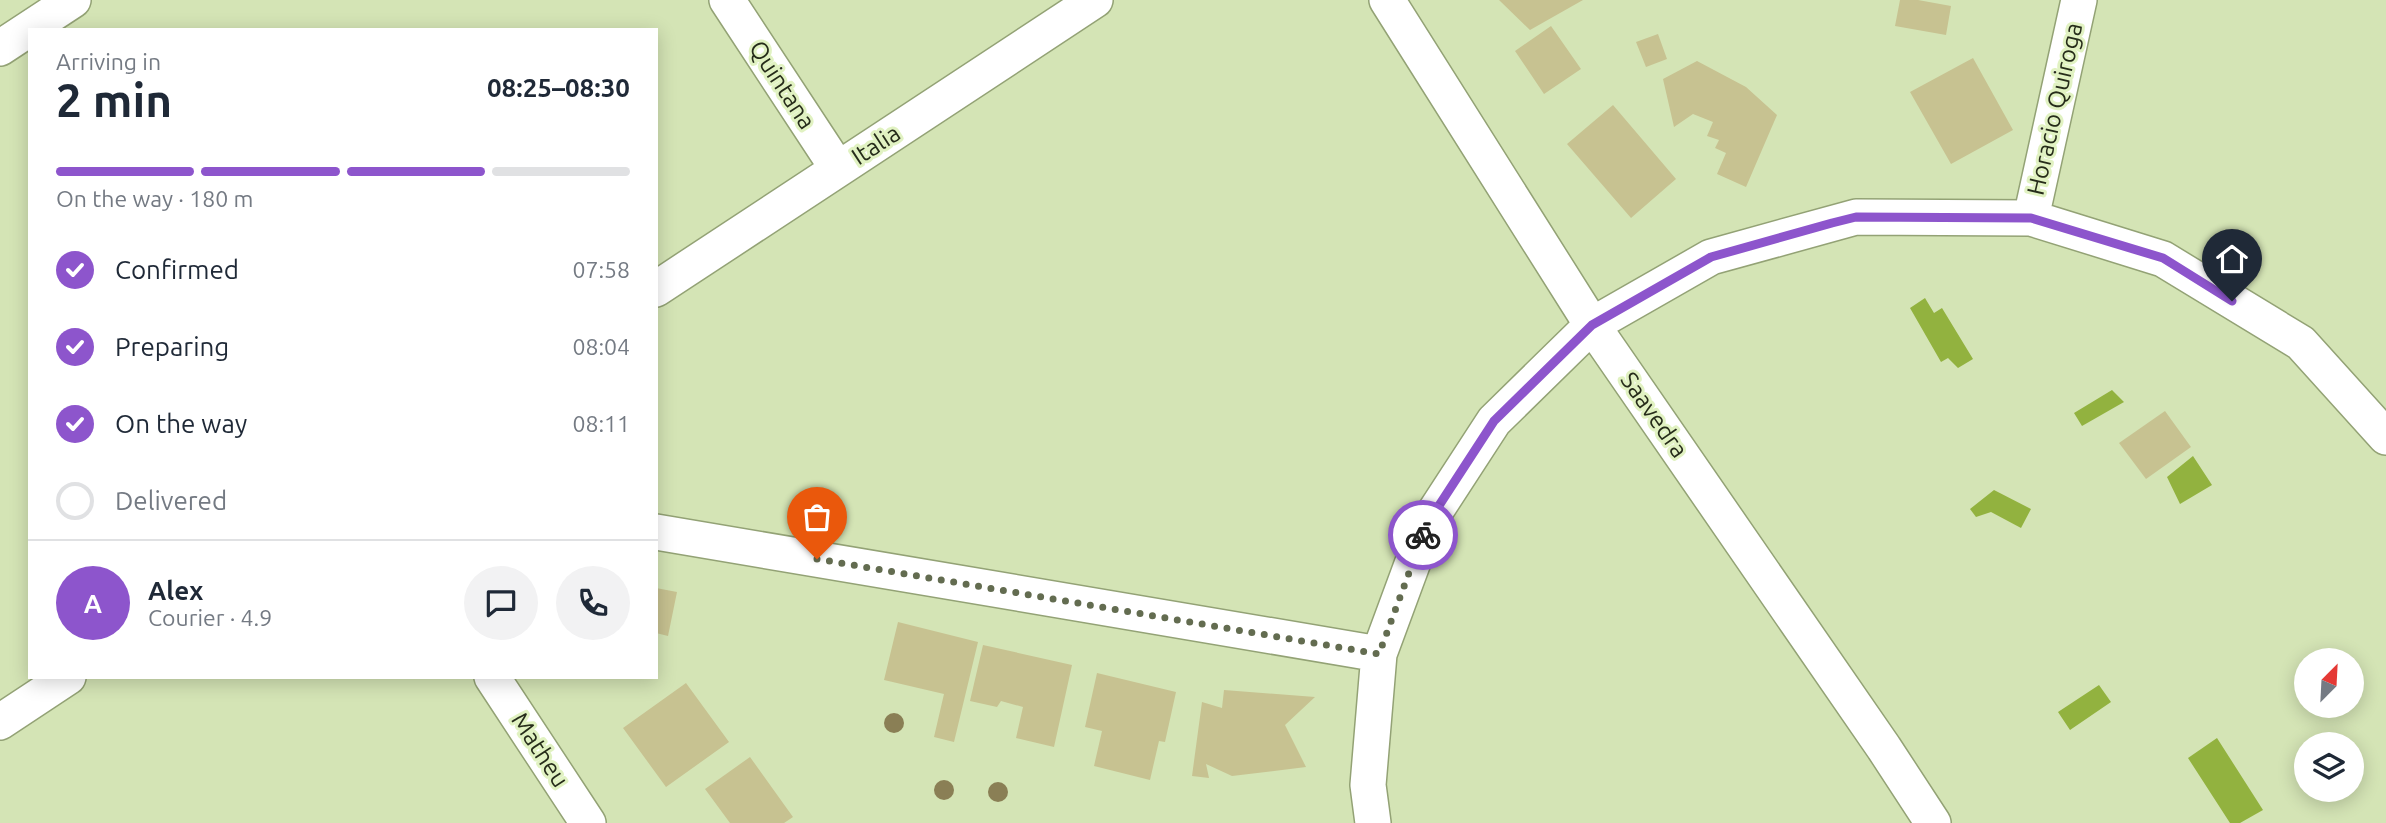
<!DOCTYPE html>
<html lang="en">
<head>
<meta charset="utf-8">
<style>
	body { margin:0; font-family:Ubuntu,sans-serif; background:#f2f2f3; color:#1f2937; height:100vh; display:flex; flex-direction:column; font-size:26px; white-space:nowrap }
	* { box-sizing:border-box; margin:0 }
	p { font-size:23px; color:#747a83 }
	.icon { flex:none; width:38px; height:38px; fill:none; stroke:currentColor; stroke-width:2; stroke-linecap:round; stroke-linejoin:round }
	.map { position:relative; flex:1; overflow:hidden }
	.details { position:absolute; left:28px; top:28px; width:630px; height:651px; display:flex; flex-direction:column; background:#fff; border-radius:0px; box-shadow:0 4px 18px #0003 }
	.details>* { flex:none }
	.needle { width:46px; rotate:24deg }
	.controls { position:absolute; left:2294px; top:648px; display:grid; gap:14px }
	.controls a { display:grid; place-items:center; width:70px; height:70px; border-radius:50%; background:#fff; box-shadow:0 4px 18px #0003; font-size:35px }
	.pin { position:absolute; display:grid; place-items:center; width:60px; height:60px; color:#fff; margin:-72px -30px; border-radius:50% 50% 50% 0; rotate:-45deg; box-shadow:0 0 7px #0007 }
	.pin .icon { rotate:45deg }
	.courier { position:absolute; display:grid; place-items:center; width:70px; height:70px; margin:-35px; border:5px solid #8d55cc; border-radius:50%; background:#fff; color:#222; box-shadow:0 2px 9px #0007 }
	.headline em { font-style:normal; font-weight:600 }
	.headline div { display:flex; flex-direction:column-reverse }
	.headline { display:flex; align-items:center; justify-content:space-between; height:119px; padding:0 28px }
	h1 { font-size:46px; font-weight:600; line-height:52px }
	.bar { display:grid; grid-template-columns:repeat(4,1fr); gap:10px 7px; align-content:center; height:84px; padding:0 28px }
	.bar i { height:9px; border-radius:5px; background:#e0e1e3 }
	.bar .current { background:#8d55cc }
	.bar p { grid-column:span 4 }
	.line { display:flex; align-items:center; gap:18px; padding:0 28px; border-top:2px solid #e0e1e3 }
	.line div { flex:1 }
	.round { display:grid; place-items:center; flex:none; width:74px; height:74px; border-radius:37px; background:#f2f2f3 }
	ol { padding:0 28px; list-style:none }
	li { display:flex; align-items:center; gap:21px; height:77px }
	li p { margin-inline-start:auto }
	li .icon { padding:7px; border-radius:50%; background:#8d55cc; color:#fff; stroke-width:4 }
	li:last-child { color:#747a83 }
	li i { width:38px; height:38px; border:4px solid #e0e1e3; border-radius:50% }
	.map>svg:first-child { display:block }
	.water { fill:#92b23f }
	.building { fill:#c7c291 }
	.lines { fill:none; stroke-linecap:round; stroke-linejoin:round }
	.street-casing { stroke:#93a275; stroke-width:38 }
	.street { stroke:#fff; stroke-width:35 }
	.tree { fill:#8a7f55 }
	.done { stroke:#636c50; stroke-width:7; stroke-dasharray:0 12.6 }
	.route { stroke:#8d55cc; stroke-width:9 }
	.labels { text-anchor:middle; stroke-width:6; stroke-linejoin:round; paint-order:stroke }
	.street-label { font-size:24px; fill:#262c1a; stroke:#e1f2c2 }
</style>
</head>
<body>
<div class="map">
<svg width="2386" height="823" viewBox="0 0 2386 823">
	<rect width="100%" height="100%" fill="#d4e4b5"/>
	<path class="water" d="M1925,298L1934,313L1942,308L1973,359L1958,368L1948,358L1941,362L1910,308Z
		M2112,390L2124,402L2082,426L2074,413Z
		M2193,456L2212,485L2180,504L2167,477Z
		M1994,490L2031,509L2021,528L1991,512L1976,517L1970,509Z
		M2099,685L2111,702L2070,730L2058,712Z
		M2217,738L2263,810L2240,823H2230L2188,758Z"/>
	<path class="building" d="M1499,0H1583L1530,30Z
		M1900,0H1918L1951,6L1946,35L1895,26Z
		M1551,26L1581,69L1544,94L1515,51Z
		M1658,34L1667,59L1646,67L1636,42Z
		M1973,58L2013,130L1951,164L1910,92Z
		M1697,61L1746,87L1777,115L1746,187L1717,174L1726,153L1715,148L1719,140L1707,136L1713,122L1693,114L1674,127L1663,79Z
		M1613,105L1676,179L1631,218L1567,144Z
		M2165,411L2191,447L2146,479L2119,443Z
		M656,588L677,592L668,636L656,633Z
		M898,622L978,642L954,742L934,737L944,694L884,680Z
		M983,645L1072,665L1054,747L1016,738L1023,707L1001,701L997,707L970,701Z
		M1097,673L1176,692L1165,742L1159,741L1150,780L1094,766L1102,731L1085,727Z
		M686,683L729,742L666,787L623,728Z
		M1224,690L1315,697L1285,725L1306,767L1232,776L1206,764L1209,778L1192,776L1202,702L1222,708Z
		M750,757L793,817L784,823H730L705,789Z"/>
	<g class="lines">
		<defs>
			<path id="street" d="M727,0L838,169
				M1387,0L1592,325L1884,748L1933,823
				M0,48L73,0
				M2031,218L2079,0
				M656,289L1095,0
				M656,532L1379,654
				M492,677L588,823
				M0,722L68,677
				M1373,823L1368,785L1379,654L1427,524L1494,421L1592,325L1711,257L1856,217L2031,218L2163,259L2301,343L2386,437"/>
		</defs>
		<use href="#street" class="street-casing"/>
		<use href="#street" class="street"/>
	</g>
	<g class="tree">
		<circle cx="894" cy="723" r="10"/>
		<circle cx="944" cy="790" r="10"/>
		<circle cx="998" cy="792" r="10"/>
	</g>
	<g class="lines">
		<path class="done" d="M817,559L1379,654L1423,535"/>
		<path class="route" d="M1423,535L1427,524L1494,421L1592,325L1711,257L1832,223L1856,217L2031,218L2163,258L2232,301"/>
	</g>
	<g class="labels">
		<g class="street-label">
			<text transform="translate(782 85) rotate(57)" y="8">Quintana</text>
			<text transform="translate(2055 109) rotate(-77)" y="8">Horacio Quiroga</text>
			<text transform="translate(876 145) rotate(-33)" y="8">Italia</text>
			<text transform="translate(1654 415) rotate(55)" y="8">Saavedra</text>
			<text transform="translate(540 750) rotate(57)" y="8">Matheu</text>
		</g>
	</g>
</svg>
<div class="controls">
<a><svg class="needle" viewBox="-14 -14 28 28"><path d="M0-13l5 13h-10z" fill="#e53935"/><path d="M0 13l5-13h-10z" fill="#747a83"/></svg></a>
<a><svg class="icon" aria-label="layers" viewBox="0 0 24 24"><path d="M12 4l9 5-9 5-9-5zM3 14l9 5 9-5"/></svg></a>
</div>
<div class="pin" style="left:817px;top:559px;background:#ea580c"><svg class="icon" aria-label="bag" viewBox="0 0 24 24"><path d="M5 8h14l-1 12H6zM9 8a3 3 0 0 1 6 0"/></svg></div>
<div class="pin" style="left:2232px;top:301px;background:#1f2937"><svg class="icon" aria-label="home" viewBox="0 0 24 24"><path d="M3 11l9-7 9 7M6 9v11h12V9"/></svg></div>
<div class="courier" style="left:1423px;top:535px"><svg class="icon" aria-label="bike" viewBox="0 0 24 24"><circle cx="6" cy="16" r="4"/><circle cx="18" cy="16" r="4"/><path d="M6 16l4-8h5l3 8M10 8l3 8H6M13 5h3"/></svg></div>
<section class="details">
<div class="headline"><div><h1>2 min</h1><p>Arriving in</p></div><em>08:25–08:30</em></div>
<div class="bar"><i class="current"></i><i class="current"></i><i class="current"></i><i></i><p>On the way · 180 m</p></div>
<ol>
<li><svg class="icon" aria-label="check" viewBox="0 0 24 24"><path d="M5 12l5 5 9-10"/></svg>Confirmed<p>07:58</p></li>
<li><svg class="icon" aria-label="check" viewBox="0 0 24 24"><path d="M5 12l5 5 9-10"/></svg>Preparing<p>08:04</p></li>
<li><svg class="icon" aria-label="check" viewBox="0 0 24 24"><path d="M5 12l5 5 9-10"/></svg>On the way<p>08:11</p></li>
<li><i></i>Delivered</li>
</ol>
<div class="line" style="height:126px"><b class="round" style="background:#8d55cc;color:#fff">A</b><div><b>Alex</b><p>Courier · 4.9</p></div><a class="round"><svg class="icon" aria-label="chat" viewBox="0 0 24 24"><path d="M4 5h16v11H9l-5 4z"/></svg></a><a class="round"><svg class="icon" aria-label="phone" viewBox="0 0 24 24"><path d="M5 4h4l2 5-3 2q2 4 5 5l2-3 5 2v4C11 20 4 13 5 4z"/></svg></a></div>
</section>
</div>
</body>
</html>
